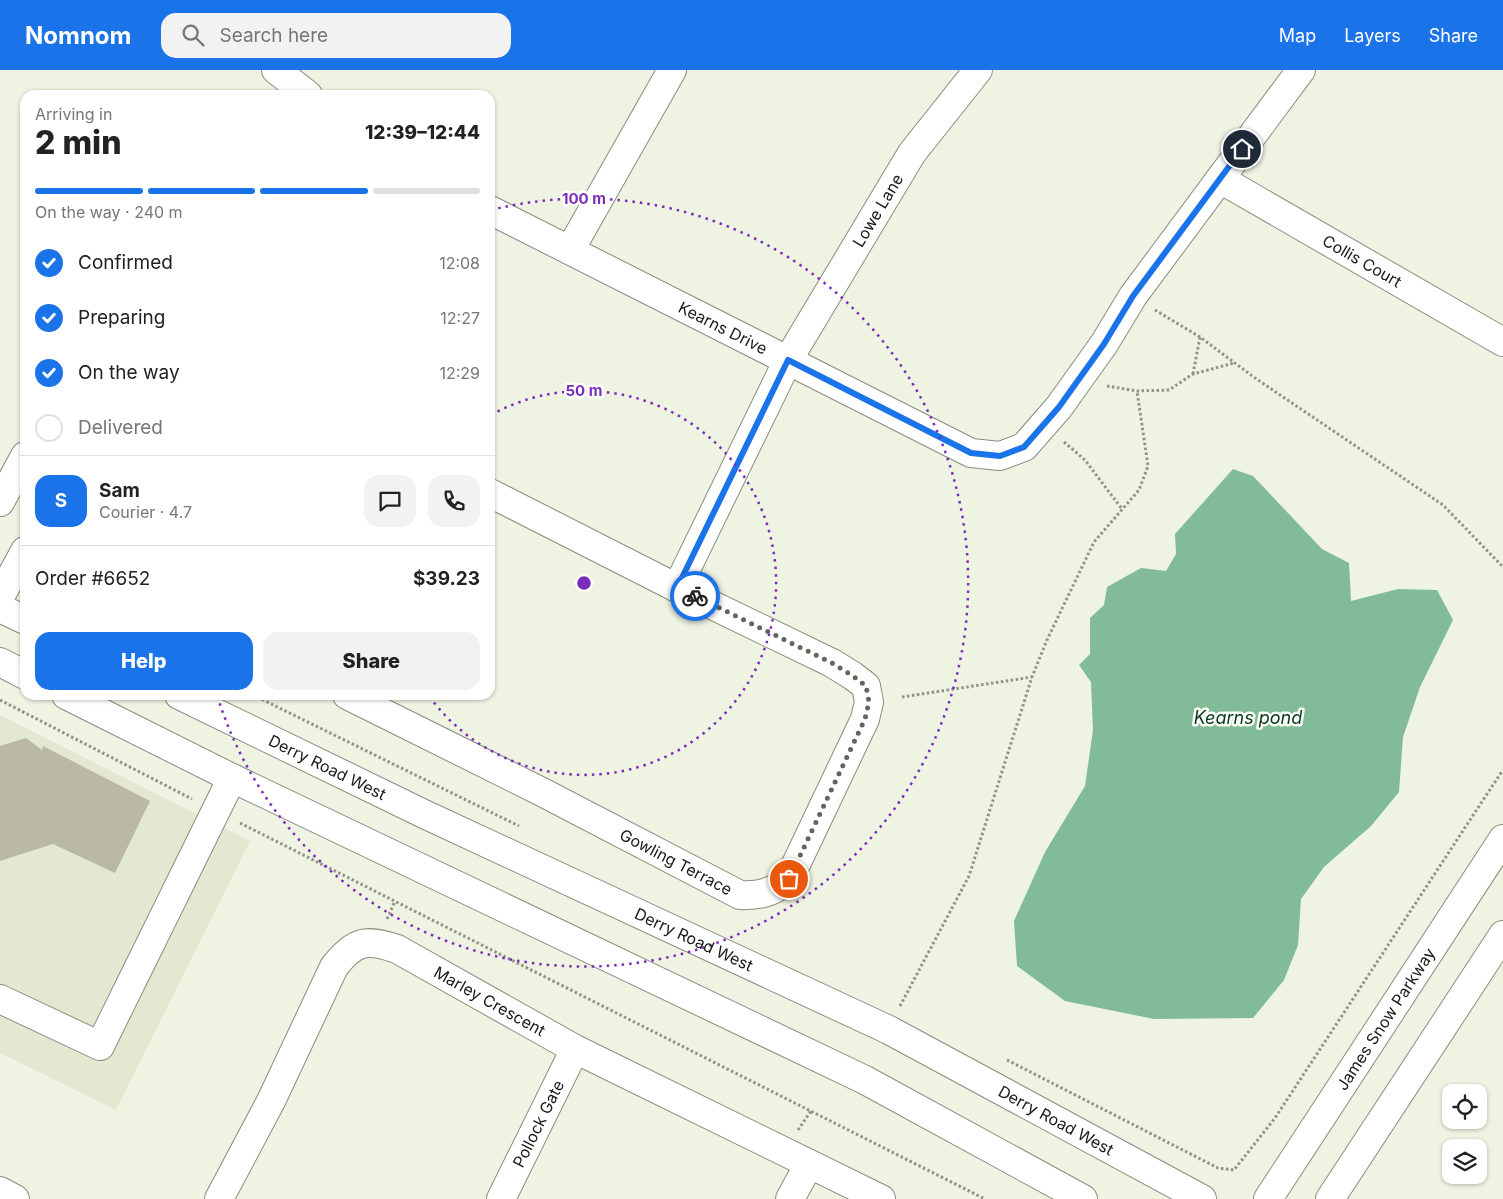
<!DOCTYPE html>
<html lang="en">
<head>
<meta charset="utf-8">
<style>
	body { margin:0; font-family:Inter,sans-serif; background:#f2f2f2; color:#222; height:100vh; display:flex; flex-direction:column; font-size:19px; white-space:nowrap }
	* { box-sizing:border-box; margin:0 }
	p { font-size:16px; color:#767676 }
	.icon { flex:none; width:28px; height:28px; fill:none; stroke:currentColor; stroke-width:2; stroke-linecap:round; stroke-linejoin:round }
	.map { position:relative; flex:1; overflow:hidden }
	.drawer { position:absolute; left:20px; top:20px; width:475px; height:610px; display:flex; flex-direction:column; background:#fff; border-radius:15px; box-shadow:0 1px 4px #0004 }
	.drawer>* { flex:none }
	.tools { position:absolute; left:1442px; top:1014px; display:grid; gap:10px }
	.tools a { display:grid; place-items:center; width:45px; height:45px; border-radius:10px; background:#fff; box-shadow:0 1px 4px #0004; font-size:25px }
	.pin { position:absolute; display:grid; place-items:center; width:42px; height:42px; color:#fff; margin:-21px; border:2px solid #fff; border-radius:50%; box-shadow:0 1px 5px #0007 }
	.courier { position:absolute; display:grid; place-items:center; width:50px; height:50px; margin:-25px; border:4px solid #1a73e8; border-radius:50%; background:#fff; color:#222; box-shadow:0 1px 6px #0007 }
	.overview em { font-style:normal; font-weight:800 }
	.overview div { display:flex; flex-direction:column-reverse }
	.overview { display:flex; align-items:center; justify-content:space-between; height:85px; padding:0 15px }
	h1 { font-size:32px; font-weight:800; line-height:38px }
	.bar { display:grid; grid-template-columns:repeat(4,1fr); gap:8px 5px; align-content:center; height:60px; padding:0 15px }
	.bar i { height:6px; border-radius:4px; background:#e0e0e0 }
	.bar .active { background:#1a73e8 }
	.bar p { grid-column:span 4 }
	.line { display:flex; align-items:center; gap:12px; padding:0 15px; border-top:1px solid #e0e0e0 }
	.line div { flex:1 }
	.round { display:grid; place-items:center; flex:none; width:52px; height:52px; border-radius:15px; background:#f2f2f2 }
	ol { padding:0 15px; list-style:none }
	li { display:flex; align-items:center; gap:15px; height:55px }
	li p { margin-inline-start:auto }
	li .icon { padding:5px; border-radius:50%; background:#1a73e8; color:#fff; stroke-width:4 }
	li:last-child { color:#767676 }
	li i { width:28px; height:28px; border:2px solid #e0e0e0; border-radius:50% }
	.primary-button { display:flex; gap:10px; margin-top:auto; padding:10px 15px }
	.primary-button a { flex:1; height:58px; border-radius:15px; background:#1a73e8; color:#fff; font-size:20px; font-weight:800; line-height:58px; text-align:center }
	.primary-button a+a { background:#f2f2f2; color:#222 }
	header { display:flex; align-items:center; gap:30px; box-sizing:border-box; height:70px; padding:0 25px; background:#1a73e8; color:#fff }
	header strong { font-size:24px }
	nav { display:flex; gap:28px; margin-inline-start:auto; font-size:18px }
	.search { width:350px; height:45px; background:#f2f2f2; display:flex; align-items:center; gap:12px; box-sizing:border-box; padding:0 18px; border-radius:15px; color:#767676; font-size:19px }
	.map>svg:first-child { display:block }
	.built { fill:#e3e9d0 }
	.water { fill:#81bb97 }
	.building { fill:#bab8a7 }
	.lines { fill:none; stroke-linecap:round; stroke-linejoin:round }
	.minor-casing { stroke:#898d7e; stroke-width:30 }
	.major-casing { stroke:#898d7e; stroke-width:30 }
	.path { stroke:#909488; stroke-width:3; stroke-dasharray:2.5 2.5; stroke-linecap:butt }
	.minor { stroke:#fff; stroke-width:28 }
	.major { stroke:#fff; stroke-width:28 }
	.done { stroke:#63665c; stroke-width:5; stroke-dasharray:0 9 }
	.route { stroke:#1a73e8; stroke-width:6 }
	.ring { fill:none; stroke:#7b2cbf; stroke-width:2.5; stroke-dasharray:2.5 5 }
	.labels { text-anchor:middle; stroke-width:5; stroke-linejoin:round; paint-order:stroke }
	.street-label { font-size:16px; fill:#181a14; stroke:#fdfff8 }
	.water-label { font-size:18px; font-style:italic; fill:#093821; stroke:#fdfff8 }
	.centre { fill:#7b2cbf; stroke:#fdfff8; stroke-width:2.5 }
	.ring-label { font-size:15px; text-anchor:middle; font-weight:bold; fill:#7b2cbf; stroke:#fdfff8; stroke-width:5; stroke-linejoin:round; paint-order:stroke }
</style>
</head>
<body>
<header>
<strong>Nomnom</strong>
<div class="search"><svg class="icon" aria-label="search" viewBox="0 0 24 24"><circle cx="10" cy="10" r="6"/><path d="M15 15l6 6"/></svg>Search here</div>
<nav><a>Map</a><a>Layers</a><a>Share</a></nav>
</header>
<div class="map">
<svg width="1503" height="1129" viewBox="0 0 1503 1129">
	<rect width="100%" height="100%" fill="#eef3e2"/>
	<path class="built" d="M0,645L250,771L116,1040L0,983Z"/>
	<path class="water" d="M1233,399L1253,406L1322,479L1349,493L1351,531L1398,519L1437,520L1453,550L1420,617L1403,667L1399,722L1371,756L1324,797L1301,829L1298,875L1284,910L1253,948L1154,949L1065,931L1017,896L1014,851L1045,782L1085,716L1093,660L1091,612L1079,595L1090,584V548L1104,535L1107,517L1141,498L1166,501L1176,484L1175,464Z"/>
	<path class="building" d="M26,668L42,680L43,676L150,731L115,803L53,774L0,791V676Z"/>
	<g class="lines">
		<defs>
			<g id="minor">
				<path d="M276,0L308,25"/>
				<path id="s1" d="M1220,109L1503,272"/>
				<path id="s2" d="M490,140L971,383L1000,386L1024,377L1059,337L1104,274L1133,226L1301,0"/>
				<path d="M570,180L672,0"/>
				<path d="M0,432L25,386"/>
				<path id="s3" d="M677,518L788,290L912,83L978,0"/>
				<path d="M0,527L25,481"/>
				<path id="s4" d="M347,625L542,722L740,825C760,826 774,822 789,809L865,649L869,632L866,616L853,606L832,593L677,518L490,423"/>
				<path d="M0,929L100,976L232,708"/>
				<path d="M0,1121L15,1129"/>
				<path id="s5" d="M219,1129L271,1031L334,897C354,871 366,868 397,879L575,979L881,1129"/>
				<path id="s6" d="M501,1129L575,979"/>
				<path d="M790,1129L809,1094"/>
			</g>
			<g id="major">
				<path d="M0,538L25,550"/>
				<path d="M0,592L25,605"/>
				<path d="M66,625L232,708L865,1010L1083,1129"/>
				<path id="s7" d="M179,625L424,744L889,960L1202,1129"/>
				<path id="s8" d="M1268,1129L1503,769"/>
				<path d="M1330,1129L1503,865"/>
			</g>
		</defs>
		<use href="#minor" class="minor-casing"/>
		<use href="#major" class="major-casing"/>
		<path class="path" d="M1155,240L1200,267L1255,308L1443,435L1503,497
			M1193,304L1200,267
			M1107,316L1137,321L1169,320L1193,304L1234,293
			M1064,372L1085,390L1122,439
			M253,625L519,756
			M902,627L1032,607
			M0,630L192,729
			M240,753L985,1129
			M387,849L395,831
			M900,936L969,806L1032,607L1047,570L1094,472L1139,420L1148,396L1137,321
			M1007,990L1218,1098L1234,1100L1275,1048L1487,724L1503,700
			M798,1060L811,1041"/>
		<use href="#minor" class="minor"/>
		<use href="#major" class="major"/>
	</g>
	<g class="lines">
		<path class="done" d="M695,526L832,593L853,606L866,616L869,632L865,649L789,809"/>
		<path class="route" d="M695,526L677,518L788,290L971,383L1000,386L1024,377L1059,337L1104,274L1133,226L1242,79"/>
	</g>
	<g class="ring">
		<path d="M491 345A192 192 0 1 1 429 626"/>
		<path d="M491 140A384 384 0 1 1 217 625"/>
	</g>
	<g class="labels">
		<g class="street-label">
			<text dy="6" stroke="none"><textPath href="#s3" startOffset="428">Lowe Lane</textPath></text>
			<text dy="6" stroke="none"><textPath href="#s1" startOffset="164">Collis Court</textPath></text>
			<text dy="6" stroke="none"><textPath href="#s2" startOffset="261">Kearns Drive</textPath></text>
			<text dy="6" stroke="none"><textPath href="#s7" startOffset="165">Derry Road West</textPath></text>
			<text dy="6" stroke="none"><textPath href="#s4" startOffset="369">Gowling Terrace</textPath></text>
			<text dy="6" stroke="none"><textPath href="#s7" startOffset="570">Derry Road West</textPath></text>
			<text dy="6" stroke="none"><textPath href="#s5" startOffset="438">Marley Crescent</textPath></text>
			<text dy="6" stroke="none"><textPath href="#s8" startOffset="215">James Snow Parkway</textPath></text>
			<text dy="6" stroke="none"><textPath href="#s7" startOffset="975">Derry Road West</textPath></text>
			<text dy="6" stroke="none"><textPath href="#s6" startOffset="84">Pollock Gate</textPath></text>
		</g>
		<g class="water-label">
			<text x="1248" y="654">Kearns pond</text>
		</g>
	</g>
	<circle cx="584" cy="513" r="8" class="centre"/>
	<g class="ring-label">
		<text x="584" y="134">100 m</text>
		<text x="584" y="326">50 m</text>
	</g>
</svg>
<div class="tools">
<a><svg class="icon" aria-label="locate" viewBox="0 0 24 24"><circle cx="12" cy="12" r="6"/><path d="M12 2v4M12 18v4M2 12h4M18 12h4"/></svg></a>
<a><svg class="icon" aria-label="layers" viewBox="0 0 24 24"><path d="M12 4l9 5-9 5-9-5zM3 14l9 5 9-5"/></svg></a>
</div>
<div class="pin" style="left:789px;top:809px;background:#ea580c"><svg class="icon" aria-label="bag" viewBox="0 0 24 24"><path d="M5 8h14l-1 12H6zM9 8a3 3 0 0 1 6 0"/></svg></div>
<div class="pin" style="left:1242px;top:79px;background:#1f2937"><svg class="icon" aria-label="home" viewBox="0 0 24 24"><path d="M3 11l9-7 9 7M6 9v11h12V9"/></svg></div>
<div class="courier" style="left:695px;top:526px"><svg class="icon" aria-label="bike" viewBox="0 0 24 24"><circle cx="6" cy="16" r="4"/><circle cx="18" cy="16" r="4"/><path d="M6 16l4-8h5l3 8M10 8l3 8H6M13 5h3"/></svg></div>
<section class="drawer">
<div class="overview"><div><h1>2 min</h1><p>Arriving in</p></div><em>12:39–12:44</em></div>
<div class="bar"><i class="active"></i><i class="active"></i><i class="active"></i><i></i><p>On the way · 240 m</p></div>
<ol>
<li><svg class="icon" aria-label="check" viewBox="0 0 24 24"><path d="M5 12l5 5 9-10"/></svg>Confirmed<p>12:08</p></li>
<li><svg class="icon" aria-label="check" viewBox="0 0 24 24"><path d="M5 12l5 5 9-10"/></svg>Preparing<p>12:27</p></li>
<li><svg class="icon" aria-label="check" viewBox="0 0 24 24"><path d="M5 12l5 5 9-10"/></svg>On the way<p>12:29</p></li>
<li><i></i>Delivered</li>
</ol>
<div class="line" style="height:90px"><b class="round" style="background:#1a73e8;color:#fff">S</b><div><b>Sam</b><p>Courier · 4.7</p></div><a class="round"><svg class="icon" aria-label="chat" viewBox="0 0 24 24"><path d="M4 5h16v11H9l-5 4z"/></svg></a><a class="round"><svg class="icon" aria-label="phone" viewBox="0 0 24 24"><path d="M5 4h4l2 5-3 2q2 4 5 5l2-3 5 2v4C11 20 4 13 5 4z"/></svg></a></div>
<div class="line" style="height:65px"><div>Order #6652</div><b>$39.23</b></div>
<div class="primary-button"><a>Help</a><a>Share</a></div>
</section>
</div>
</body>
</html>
